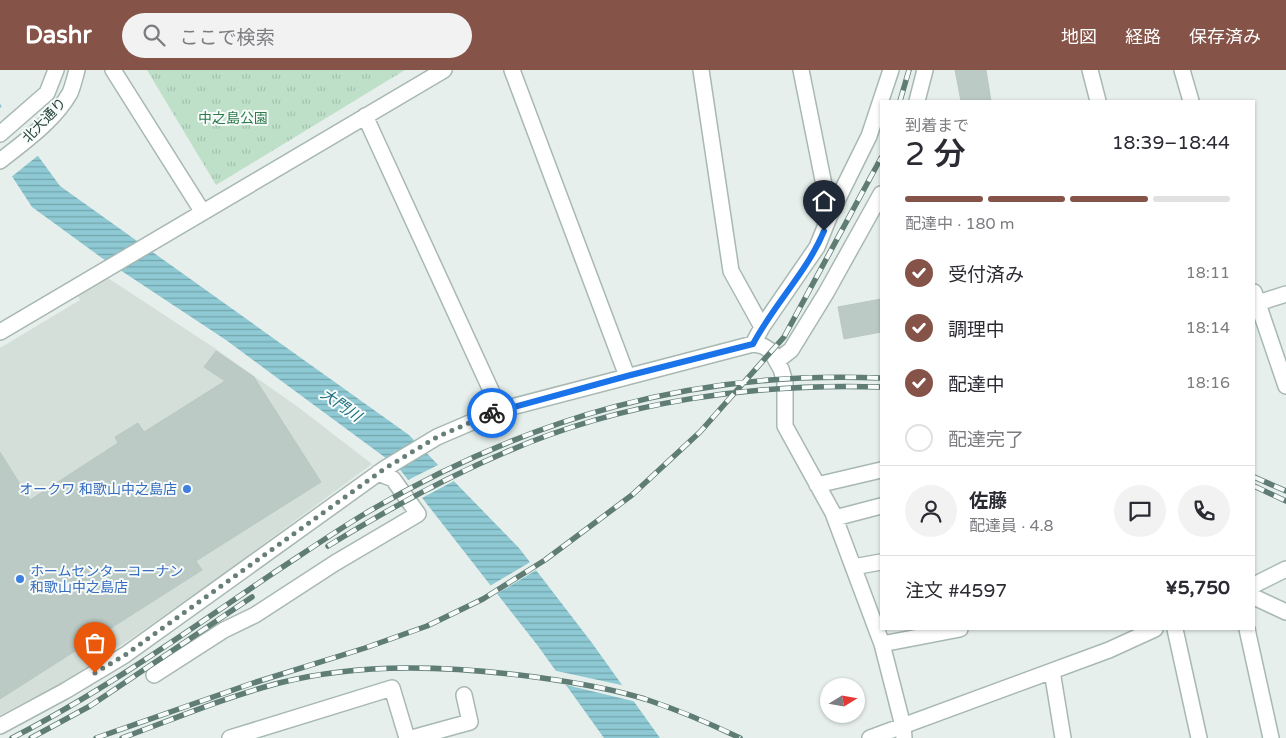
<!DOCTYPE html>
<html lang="ja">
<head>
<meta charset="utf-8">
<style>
	body { margin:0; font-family:"Varela Round","Noto Sans JP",sans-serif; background:#f2f2f3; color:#2b2b33; height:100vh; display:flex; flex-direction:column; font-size:19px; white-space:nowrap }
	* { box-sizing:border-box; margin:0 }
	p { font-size:16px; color:#7c7c81 }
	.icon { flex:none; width:28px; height:28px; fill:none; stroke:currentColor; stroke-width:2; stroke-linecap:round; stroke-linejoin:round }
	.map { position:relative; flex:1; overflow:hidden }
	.details { position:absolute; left:880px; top:30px; width:375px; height:530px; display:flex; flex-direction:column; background:#fff; border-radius:0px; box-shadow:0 1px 4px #0004 }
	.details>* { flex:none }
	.needle { width:32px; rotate:79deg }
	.controls { position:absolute; left:820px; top:608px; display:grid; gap:10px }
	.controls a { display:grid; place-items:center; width:45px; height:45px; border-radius:50%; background:#fff; box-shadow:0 1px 4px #0004; font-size:25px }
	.pin { position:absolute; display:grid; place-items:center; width:42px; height:42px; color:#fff; margin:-51px -21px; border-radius:50% 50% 50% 0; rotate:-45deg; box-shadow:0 0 5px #0007 }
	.pin .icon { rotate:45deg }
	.courier { position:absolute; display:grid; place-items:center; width:50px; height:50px; margin:-25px; border:4px solid #1a73e8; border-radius:50%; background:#fff; color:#222; box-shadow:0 1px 6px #0007 }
	.headline em { font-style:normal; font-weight:600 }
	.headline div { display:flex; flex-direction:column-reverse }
	.headline { display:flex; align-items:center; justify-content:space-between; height:85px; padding:0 25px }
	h1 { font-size:32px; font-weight:600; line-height:38px }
	.bar { display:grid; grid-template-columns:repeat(4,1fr); gap:8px 5px; align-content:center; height:60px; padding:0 25px }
	.bar i { height:6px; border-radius:4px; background:#e1e1e2 }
	.bar .selected { background:#855347 }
	.bar p { grid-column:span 4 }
	.line { display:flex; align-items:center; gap:12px; padding:0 25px; border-top:1px solid #e1e1e2 }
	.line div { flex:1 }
	.round { display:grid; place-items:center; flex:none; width:52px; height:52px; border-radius:26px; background:#f2f2f3 }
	ol { padding:0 25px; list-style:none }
	li { display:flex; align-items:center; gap:15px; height:55px }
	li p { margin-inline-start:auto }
	li .icon { padding:5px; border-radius:50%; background:#855347; color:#fff; stroke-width:4 }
	li:last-child { color:#7c7c81 }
	li i { width:28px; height:28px; border:2px solid #e1e1e2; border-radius:50% }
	header { display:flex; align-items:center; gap:30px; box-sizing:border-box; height:70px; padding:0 25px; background:#855347; color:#fff }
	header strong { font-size:24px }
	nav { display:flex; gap:28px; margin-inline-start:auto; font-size:18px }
	.search { width:350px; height:45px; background:#f2f2f3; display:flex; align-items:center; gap:12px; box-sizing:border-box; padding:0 18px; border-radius:28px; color:#7c7c81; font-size:19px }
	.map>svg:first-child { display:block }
	.built { fill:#d4dfda }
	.park { fill:url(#park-tufts) }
	.water { fill:url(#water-rules) }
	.pier { fill:#e6efeb }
	.building { fill:#bbcac4; stroke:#b8c9c2 }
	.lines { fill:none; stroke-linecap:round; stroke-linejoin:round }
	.minor-casing { stroke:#a8b8b2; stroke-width:18 }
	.minor { stroke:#fff; stroke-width:15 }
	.rail-casing { stroke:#5f7d75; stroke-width:5.5 }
	.rail { stroke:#f7fbf9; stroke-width:4; stroke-dasharray:11; stroke-linecap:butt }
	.done { stroke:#687f78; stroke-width:5; stroke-dasharray:0 9 }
	.route { stroke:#1a73e8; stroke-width:6 }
	.shop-dot { fill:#3f7fe0; stroke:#f7fbf9; stroke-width:2 }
	.labels { text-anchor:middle; stroke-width:4; stroke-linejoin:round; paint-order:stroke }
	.park-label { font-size:14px; fill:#2d7a4b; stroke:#f7fbf9 }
	.street-label { font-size:14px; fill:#24423a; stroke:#f7fbf9 }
	.shop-label { font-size:14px; fill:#366cbe; stroke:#f7fbf9; text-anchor:end }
	.water-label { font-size:15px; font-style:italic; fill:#1c6f80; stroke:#f7fbf9 }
</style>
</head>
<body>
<header>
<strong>Dashr</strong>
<div class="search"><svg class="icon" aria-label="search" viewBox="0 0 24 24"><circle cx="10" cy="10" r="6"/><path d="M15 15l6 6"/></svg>ここで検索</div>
<nav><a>地図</a><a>経路</a><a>保存済み</a></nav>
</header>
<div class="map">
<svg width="1286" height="668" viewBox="0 0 1286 668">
	<defs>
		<pattern id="park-tufts" width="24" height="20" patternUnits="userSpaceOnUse" patternTransform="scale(1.25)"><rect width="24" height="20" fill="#bfe0c8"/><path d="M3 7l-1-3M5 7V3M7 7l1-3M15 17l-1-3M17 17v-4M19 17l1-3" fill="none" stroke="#a4c1ad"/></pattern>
		<pattern id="water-rules" width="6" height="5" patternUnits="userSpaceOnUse" patternTransform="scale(1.25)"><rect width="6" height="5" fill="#8ec9d4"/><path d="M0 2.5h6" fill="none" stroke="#74a5ad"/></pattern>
	</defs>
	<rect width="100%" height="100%" fill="#e6efeb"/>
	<path class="built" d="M108,208L216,279L298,337L372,394L212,512L132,568L64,612L0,645V278L80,230L78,226Z"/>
	<path class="park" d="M147,0H405L216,115Z"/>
	<path class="water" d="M0,34L60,116L409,365L519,478L592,573L660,668H604L538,576L398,397L226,270L102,188L32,137L0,88Z"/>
	<path class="pier" d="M4,35L40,84L10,108L0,92V38Z
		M440,394L456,410L420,429L406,411Z
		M532,491L538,499L495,525L488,517Z
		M552,600L626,616L637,632L562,614Z"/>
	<path class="building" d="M955,0H986L991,31H961Z
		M881,229V262L844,269L838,237Z
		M216,281L254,307L321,412L196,491L202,500L0,629V382L30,430L118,373L115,367L138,353L144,362L225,311L204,297Z"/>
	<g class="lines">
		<defs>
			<path id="minor" d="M113,0L202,141
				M512,0L627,306
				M701,0L731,201L762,257
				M801,0L830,145
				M1090,0L1098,31
				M1182,0L1191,31
				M917,31L925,0
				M365,46L500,340
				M0,64L47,23L56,0
				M0,91C25,71 54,51 70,23C73,16 75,7 77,0
				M1254,222L1286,316
				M1258,233L1286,224
				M0,262C148,174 296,86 444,0
				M753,274L762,257L817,177L830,145L869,66L891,0
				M778,290L791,280L826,223L881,124
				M817,415L881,400
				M835,448L881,436
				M853,497L881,492
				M1254,515L1286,499
				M1254,527L1286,542
				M1175,559L1199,668
				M1247,559L1271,668
				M882,574L960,559
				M1052,601L1063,668
				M154,605L224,560L255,545L335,493L418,444L393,409L378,403
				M0,656L65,621L125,585L384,399L437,367L500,340L753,274L763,276L771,281L781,299L785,312V356L833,443L882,574L903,656L904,668
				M230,668L392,618L407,668
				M412,668L470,652L464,625
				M870,668L1109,580L1155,559"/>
		</defs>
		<use href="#minor" class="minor-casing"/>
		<use href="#minor" class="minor"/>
		<defs>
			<path id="rail" d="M900,31L909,0
				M1254,407L1286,421
				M1254,416L1286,431
				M328,476C385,441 445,408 506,382C623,331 754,313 881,317
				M12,668C102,622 185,563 269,506C301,485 333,463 366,443C528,348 693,300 881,308
				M31,668L90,636L252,527
				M96,668L250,614L365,578L427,556L483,529L545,490L632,425L700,362L784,267L881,88
				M122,668C174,649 226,627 279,613C362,592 451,596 535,607C572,612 609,618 645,629C678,640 709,653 740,668"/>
		</defs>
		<use href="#rail" class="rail-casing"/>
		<use href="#rail" class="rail"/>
	</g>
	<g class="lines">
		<path class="done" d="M95,603L125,585L384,399L437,367L492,343"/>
		<path class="route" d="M492,343L627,306L753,274C774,234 807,202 824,161"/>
	</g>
	<g class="shop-dot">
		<circle cx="187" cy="419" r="5"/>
		<circle cx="20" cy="509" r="5"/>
	</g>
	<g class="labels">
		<g class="park-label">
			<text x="233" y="53">中之島公園</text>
		</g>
		<g class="street-label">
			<text transform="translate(44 50) rotate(-46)" y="5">北大通り</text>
		</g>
		<g class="shop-label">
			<text x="177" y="424">オークワ 和歌山中之島店</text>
			<text x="30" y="506" text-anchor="start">ホームセンターコーナン<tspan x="30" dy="16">和歌山中之島店</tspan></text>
		</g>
		<g class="water-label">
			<text transform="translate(341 335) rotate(35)" y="5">大門川</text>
		</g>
	</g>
</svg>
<div class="controls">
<a><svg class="needle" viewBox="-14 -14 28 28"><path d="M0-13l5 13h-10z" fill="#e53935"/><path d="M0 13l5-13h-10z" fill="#7c7c81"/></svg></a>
</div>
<div class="pin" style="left:95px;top:603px;background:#ea580c"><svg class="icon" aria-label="bag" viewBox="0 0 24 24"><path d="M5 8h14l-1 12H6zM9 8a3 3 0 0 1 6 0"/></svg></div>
<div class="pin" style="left:824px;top:161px;background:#1f2937"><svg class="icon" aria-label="home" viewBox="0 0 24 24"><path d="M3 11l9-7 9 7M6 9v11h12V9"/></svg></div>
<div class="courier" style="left:492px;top:343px"><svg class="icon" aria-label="bike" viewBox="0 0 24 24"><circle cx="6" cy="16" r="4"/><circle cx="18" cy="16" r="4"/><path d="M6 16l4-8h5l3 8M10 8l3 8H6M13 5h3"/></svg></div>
<section class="details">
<div class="headline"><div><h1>2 分</h1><p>到着まで</p></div><em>18:39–18:44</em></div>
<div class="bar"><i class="selected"></i><i class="selected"></i><i class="selected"></i><i></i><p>配達中 · 180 m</p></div>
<ol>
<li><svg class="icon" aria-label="check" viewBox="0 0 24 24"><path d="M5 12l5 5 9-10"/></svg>受付済み<p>18:11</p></li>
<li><svg class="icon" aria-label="check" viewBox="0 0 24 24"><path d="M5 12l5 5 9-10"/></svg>調理中<p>18:14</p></li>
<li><svg class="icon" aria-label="check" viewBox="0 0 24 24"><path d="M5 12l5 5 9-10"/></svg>配達中<p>18:16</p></li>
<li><i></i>配達完了</li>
</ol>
<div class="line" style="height:90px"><a class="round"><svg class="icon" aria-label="person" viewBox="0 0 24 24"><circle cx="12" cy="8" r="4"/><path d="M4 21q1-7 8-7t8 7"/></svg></a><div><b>佐藤</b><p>配達員 · 4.8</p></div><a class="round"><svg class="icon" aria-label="chat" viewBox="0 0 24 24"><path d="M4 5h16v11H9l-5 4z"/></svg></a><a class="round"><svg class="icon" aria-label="phone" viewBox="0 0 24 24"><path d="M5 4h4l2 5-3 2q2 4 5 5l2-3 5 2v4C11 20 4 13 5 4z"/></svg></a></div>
<div class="line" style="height:65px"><div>注文 #4597</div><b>¥5,750</b></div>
</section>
</div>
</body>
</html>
